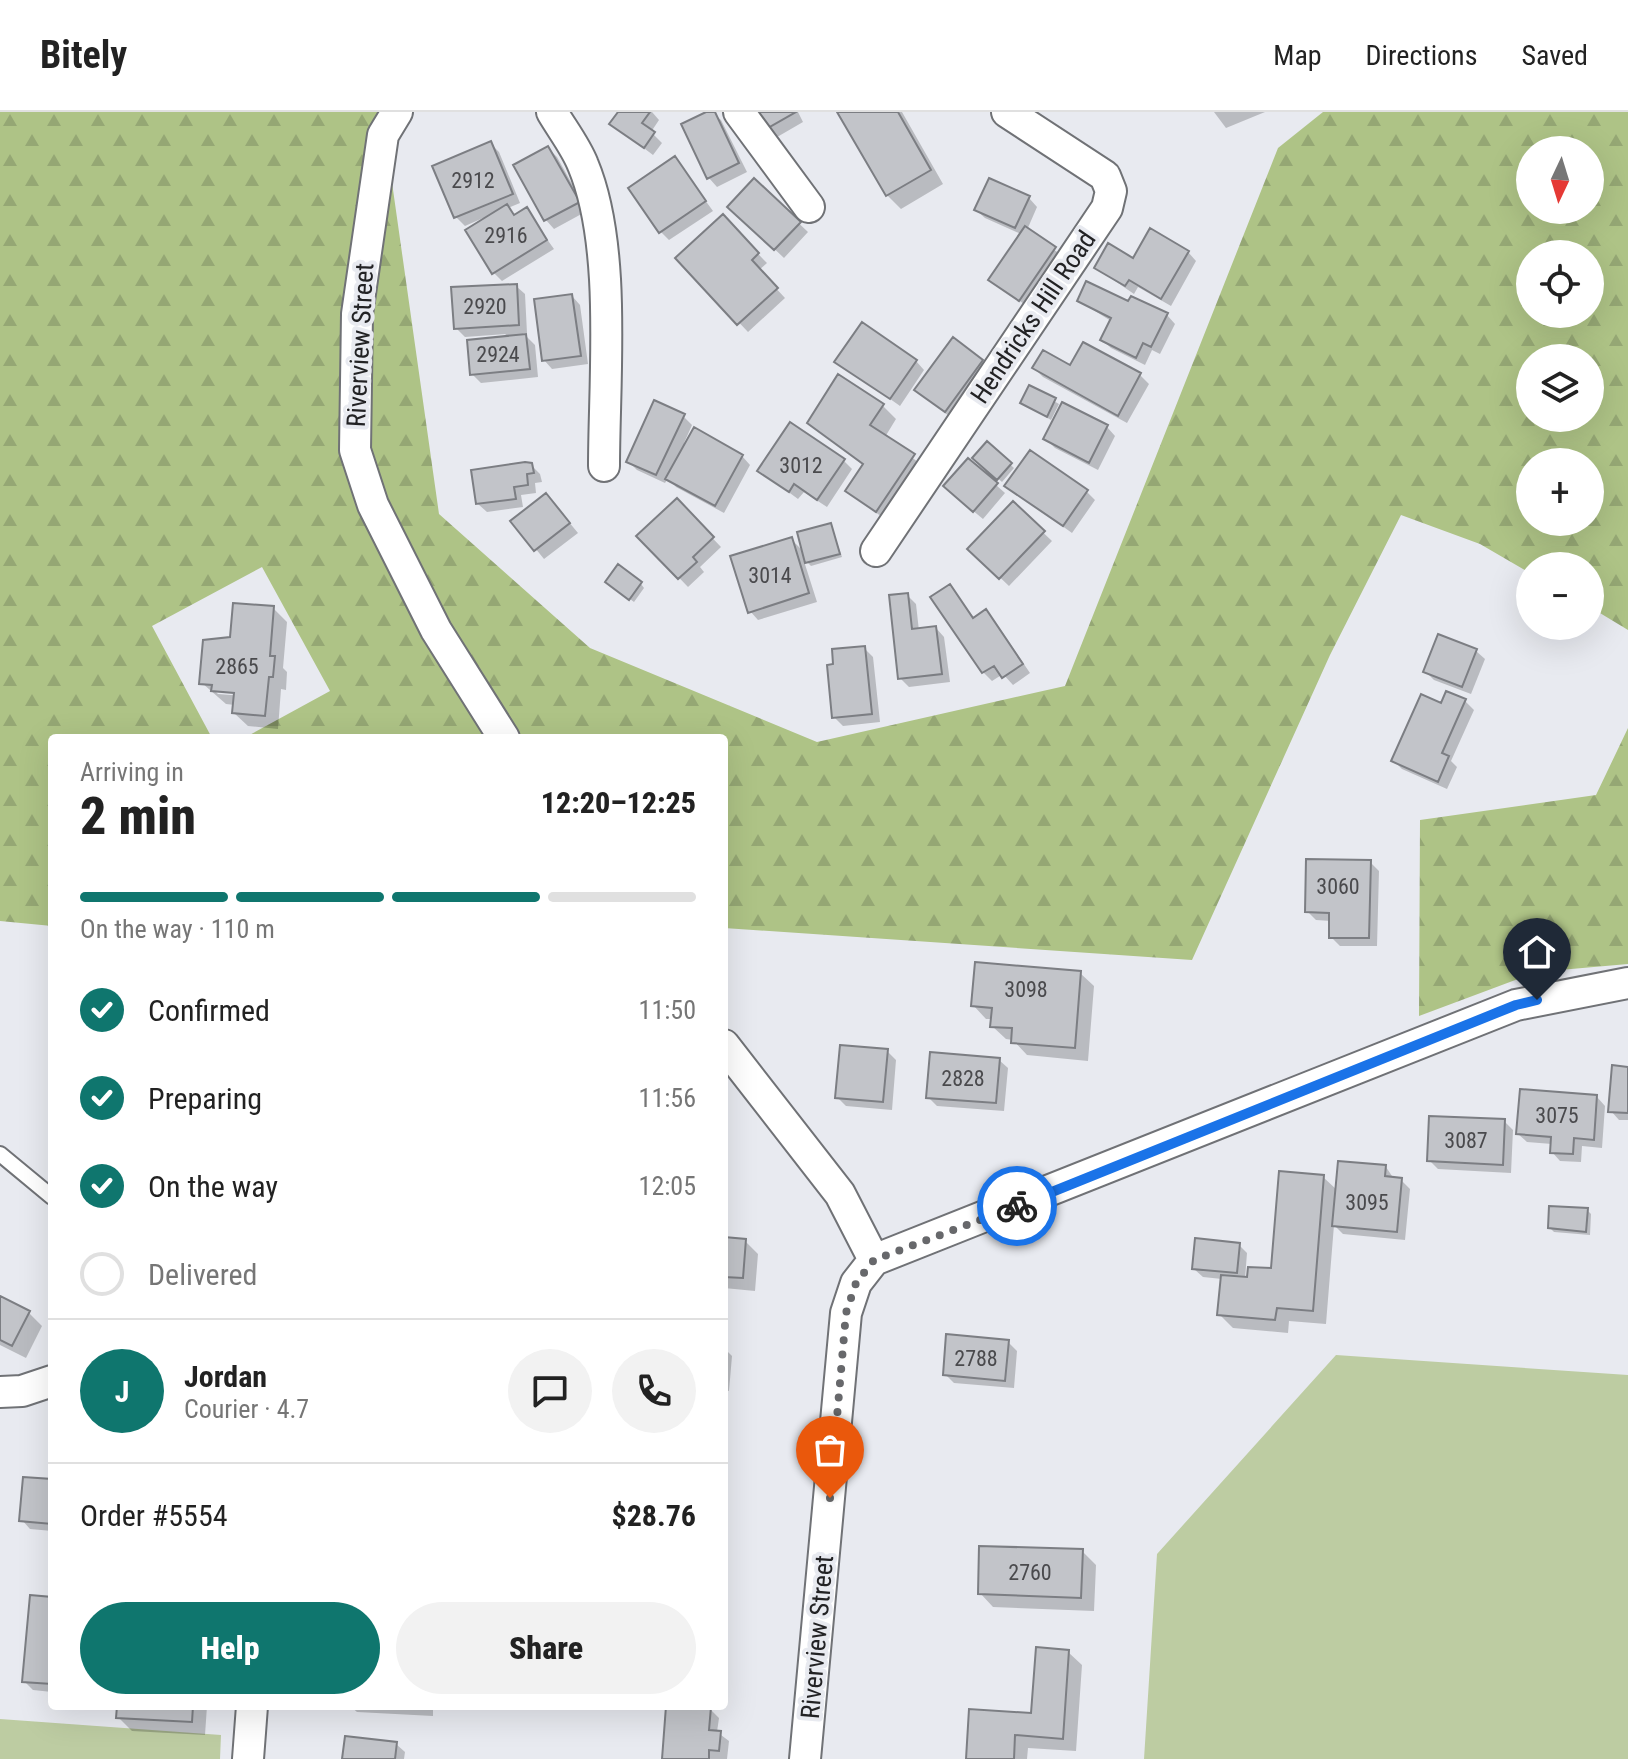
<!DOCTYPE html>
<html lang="en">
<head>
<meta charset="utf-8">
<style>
	body { margin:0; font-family:"Roboto Condensed",sans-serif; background:#f2f2f2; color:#222; height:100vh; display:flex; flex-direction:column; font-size:30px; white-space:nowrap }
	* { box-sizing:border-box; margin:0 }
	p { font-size:26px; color:#767676 }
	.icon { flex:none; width:44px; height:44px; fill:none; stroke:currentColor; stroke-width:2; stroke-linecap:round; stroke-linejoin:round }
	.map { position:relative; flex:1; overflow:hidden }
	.details { position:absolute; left:48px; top:622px; width:680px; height:976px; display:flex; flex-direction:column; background:#fff; border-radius:8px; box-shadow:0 8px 32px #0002 }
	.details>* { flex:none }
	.needle { width:52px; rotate:184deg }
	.tools { position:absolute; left:1516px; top:24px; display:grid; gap:16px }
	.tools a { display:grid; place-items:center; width:88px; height:88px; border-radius:50%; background:#fff; box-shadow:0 8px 32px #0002; font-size:40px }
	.pin { position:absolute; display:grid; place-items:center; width:68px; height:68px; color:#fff; margin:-82px -34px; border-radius:50% 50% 50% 0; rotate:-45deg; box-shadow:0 0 8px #0007 }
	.pin .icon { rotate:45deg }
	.courier { position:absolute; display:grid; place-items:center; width:80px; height:80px; margin:-40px; border:6px solid #1a73e8; border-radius:50%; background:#fff; color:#222; box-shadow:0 2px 10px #0007 }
	.headline em { font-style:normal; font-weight:800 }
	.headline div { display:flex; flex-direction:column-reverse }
	.headline { display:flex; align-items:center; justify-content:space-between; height:136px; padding:0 32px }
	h1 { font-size:52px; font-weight:800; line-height:60px }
	.bar { display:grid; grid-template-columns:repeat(4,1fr); gap:12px 8px; align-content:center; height:96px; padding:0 32px }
	.bar i { height:10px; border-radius:6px; background:#e0e0e0 }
	.bar .current { background:#0f766e }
	.bar p { grid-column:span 4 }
	.line { display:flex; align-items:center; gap:20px; padding:0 32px; border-top:2px solid #e0e0e0 }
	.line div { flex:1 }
	.round { display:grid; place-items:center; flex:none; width:84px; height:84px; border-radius:42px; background:#f2f2f2 }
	ol { padding:0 32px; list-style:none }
	li { display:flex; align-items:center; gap:24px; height:88px }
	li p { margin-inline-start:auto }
	li .icon { padding:8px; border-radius:50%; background:#0f766e; color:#fff; stroke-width:4 }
	li:last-child { color:#767676 }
	li i { width:44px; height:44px; border:4px solid #e0e0e0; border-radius:50% }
	.primary-button { display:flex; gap:16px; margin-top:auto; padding:16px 32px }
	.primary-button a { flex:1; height:92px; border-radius:48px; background:#0f766e; color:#fff; font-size:32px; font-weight:800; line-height:92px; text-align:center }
	.primary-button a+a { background:#f2f2f2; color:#222 }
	header { display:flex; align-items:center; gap:48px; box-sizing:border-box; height:112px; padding:0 40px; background:#fff; border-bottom:2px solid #e0e0e0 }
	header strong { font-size:38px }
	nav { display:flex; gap:44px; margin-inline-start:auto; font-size:28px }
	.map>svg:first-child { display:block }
	.green { fill:#bdcca2 }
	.forest { fill:url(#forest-firs); fill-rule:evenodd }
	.shadow { fill:#0003; fill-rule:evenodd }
	.building { fill:#c2c4c9; stroke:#7c7e83; stroke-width:2 }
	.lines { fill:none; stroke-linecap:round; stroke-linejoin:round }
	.service-casing { stroke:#707276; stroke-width:18 }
	.minor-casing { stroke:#707276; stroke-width:34 }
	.service { stroke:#fff; stroke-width:14 }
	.minor { stroke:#fff; stroke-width:30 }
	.done { stroke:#67686b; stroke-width:8; stroke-dasharray:0 14.4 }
	.route { stroke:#1a73e8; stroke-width:10 }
	.labels { text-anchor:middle; stroke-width:8; stroke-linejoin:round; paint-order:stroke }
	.number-label { font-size:22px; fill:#4a4a4d }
	.street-label { font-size:26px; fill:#222224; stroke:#e8eaf0 }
</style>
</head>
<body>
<header>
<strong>Bitely</strong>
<nav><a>Map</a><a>Directions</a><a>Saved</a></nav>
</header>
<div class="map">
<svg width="1628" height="1647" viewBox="0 0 1628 1647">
	<defs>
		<pattern id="forest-firs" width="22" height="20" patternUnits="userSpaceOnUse" patternTransform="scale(2)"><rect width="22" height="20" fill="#aec386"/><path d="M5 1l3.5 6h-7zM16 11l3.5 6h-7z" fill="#95a774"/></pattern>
	</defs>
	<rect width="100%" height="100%" fill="#e8eaf0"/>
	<path class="green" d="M1336,1243L1628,1263V1647H1144L1157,1442Z
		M0,1607L221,1623L220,1647H0Z"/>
	<path class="forest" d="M0,0H382L439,402L590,536L817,630L1065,574L1278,36L1323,0H1628V518L1590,495V454H1530V461L1480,432L1401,403L1330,543L1192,848L724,816V626H244L330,579L262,455L152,514L212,626H52V814L0,809ZM1530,38H1590V98H1530ZM1530,142H1590V202H1530ZM1530,246H1590V306H1530ZM1530,350H1590V410H1530Z
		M1628,616V852L1537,860L1419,904L1420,708L1596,683Z"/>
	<path class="shadow" d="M620,0H652L659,8L651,20L662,31L653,43L612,12Z
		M711,0L721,8L747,60L717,75L709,66Z
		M752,0H798L803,10L772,28Z
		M840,0H902L943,72L901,97L887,83Z
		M1214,0H1265L1226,16Z
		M490,31L499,40L520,91L508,96L516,104L526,98L554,137L502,169L493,160L483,106L465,114L456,105Z
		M548,36L557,45L587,99L554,117L546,108L516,54Z
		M675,47L713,99L669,128L660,119Z
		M754,69L808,120L784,146L730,95Z
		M1029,86L1037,95L1027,118L1064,145L1029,196L991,167L1021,122L985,106L976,98Z
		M722,105L767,151L759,158L785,186L748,220L678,146Z
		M1188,140L1196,149L1171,194L1138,175L1134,182L1096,156Z
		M516,174L525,182L527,221H523L535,233L538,265L481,271L472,262L506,222L465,225L456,216Z
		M572,184L580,193L588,252L552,257L544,248Z
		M1079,189L1129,192L1167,203L1175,212L1160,242L1152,238L1145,253L1111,236L1102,228L1111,209Z
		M1084,232L1140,263L1149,272L1127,311L1043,265L1034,256L1071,255Z
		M837,249H916L924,258L900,294Z
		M982,249L990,258L954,308L916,278Z
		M1030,275L1059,292L1051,308L1022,291Z
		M883,294L896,307L885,325L927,357L891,412L848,379L864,354L809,311Z
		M683,304L692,313L684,331L742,344L750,353L724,401L676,375L668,366L665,371L637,358L628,349Z
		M1107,315L1115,324L1098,358L1055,336L1046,327Z
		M987,332L1014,356L1002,370L975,346Z
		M844,349L852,357L827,395L804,380L798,387L760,359Z
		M531,353L540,362L542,370L535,371L536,381L521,383L523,395L487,400L478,392Z
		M996,373L1005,381L983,407L954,383Z
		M1007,374L1086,379L1095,388L1072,421Z
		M677,389L721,435L700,455L704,460L688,475L639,424Z
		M554,392L578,421L544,447L513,409Z
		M1013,392L1052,429L1009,474L970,437Z
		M831,413L842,445L811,454L803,446L817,490L758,508L750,499L791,427L805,441Z
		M641,472L644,476L634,490L611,473Z
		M950,474L975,507L986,500L994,508L1030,561L1013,573L1003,562L992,569L983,560L933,486Z
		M907,483L916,492L919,519L936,516L944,525L950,570L909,575L900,566Z
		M273,496L287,510L283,556L287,560L286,578L281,577L278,617L248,614L234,601L235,593L226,592L202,571L232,526ZM213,577L244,580V584L218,582Z
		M864,536L873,545L880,610L843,614L834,605Z
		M1476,539L1485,547L1471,582L1434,568L1425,559Z
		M1465,589L1474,598L1451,649L1457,655L1447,677L1402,657L1393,648L1442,593Z
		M1370,750L1379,759L1377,834H1340L1331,825V809L1316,808L1307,799Z
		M1080,861L1094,874L1088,949L1027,943L1013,928L1006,927L992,914L993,907H986L973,893Z
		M887,939L896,948L892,998L846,994L837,985Z
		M999,948L1008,956L1004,999L937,994L928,985Z
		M1628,957V1008H1619L1611,999Z
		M1597,985L1605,994L1602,1036L1582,1034L1581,1050L1560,1049L1552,1040V1032L1527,1030L1518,1022Z
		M1504,1009L1513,1018L1511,1061L1438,1057L1429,1048Z
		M1386,1055L1394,1067L1401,1068L1410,1077L1405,1128L1343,1122L1334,1113L1326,1212L1289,1209L1288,1221L1233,1216L1219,1202L1222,1167L1203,1165L1194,1157L1239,1133L1247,1141L1245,1167L1272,1158L1323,1065L1337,1078Z
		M1587,1098L1591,1102L1590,1123L1554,1120L1550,1116Z
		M724,1127L745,1129L758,1142L755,1179L724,1176Z
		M0,1187L29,1201L42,1214L26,1246L0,1233Z
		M1008,1230L1017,1239L1014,1276L954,1271L945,1262Z
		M724,1236L732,1244L729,1279L724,1278Z
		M52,1369V1419L30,1417L22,1408Z
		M1082,1439L1096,1453L1094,1499L993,1495L980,1481Z
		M52,1487V1580L33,1578L24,1569Z
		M1068,1540L1082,1553L1076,1639L1028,1636L1027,1647H969L1033,1603Z
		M119,1594H207L205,1623L132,1619L118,1605Z
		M350,1594H433V1604L357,1600Z
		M668,1594L710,1597L719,1606L717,1620L729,1629L727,1647H664Z
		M396,1632L405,1640L404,1647H344Z"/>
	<path class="building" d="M618,0H650L642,11L655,20L644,36L609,12Z
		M706,0H715L739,51L707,67L681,12Z
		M749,0H796L761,20Z
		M837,0H898L931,58L886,84Z
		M491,29L513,82L454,106L432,54Z
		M548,34L580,90L544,109L513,53Z
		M675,44L706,89L659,121L628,76Z
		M754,66L801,110L774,138L727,95Z
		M989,66L1030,84L1015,116L974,98Z
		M507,92L514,103L527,95L547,128L492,162L465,118Z
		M723,102L759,141L752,148L778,176L737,213L675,146Z
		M1025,114L1056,135L1019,189L988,168Z
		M1150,116L1189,139L1161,187L1129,168L1125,174L1094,156L1108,131L1133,146Z
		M1086,169L1128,189L1131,184L1168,201L1151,235L1143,231L1136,246L1100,228L1111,206L1077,189Z
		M517,172L519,213L454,217L451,175Z
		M572,182L581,244L542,249L534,187Z
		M862,210L917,248L890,287L834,250Z
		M526,222L530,257L470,263L467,228Z
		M953,225L983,248L945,300L914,278Z
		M1083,230L1141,261L1118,304L1032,256L1043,238L1070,253Z
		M838,262L884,292L870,313L915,342L876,400L845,379L863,352L807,311Z
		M1029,273L1056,286L1047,305L1020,291Z
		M654,288L685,302L656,363L626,350Z
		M1062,290L1108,313L1089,351L1043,327Z
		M790,310L845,347L817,388L794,372L789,380L757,359Z
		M694,315L743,343L715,394L665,367Z
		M987,329L1012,351L997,368L972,346Z
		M1030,338L1088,378L1063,414L1004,374Z
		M968,346L998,371L973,400L943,374Z
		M525,350L532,351L534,361L527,362L528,373L514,375L516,387L476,392L471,358Z
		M546,381L570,411L534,439L510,409Z
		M677,386L714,425L693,445L697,450L678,467L636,424Z
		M1013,389L1045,419L999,467L967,437Z
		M831,411L840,442L805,451L797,420Z
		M792,425L809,481L748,501L730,444Z
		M618,452L642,470L629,488L605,470Z
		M950,472L973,506L986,497L1023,552L1002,566L994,554L982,561L930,485Z
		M908,481L912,517L936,514L942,562L898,567L889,483Z
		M233,491L274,494L270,544H275L273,565H269L265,604L232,601L234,581L211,579L212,573L199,572L203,528L230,525Z
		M1438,522L1477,537L1462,575L1423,560Z
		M865,534L872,602L832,606L827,553L833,552L832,537Z
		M1446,579L1466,587L1442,641L1449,644L1438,670L1391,649L1421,582L1441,591Z
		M1306,747L1371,748L1369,826H1329V801L1305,800Z
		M975,850L1081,859L1075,936L1011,931L1012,916L990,915L992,896L971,894Z
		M840,933L888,937L883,990L835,986Z
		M930,940L1000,946L996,991L926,986Z
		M1612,953L1628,955V1001L1608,1000Z
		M1520,977L1597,983L1594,1028L1574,1026L1573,1042L1550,1041L1551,1025L1516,1022Z
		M1429,1004L1505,1007L1503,1053L1427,1049Z
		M1338,1049L1386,1053L1385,1064L1402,1066L1397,1120L1332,1114Z
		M1279,1059L1324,1063L1313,1199L1277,1196L1275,1208L1217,1203L1221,1163L1247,1165L1248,1155L1271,1156Z
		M1549,1094L1588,1096L1586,1120L1548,1116Z
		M724,1125L746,1127L743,1166L724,1165Z
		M1195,1126L1240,1131L1237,1161L1192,1157Z
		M0,1184L30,1199L12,1234L0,1228Z
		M946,1222L1009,1228L1005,1269L943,1263Z
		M23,1365L52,1367V1412L19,1409Z
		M979,1434L1083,1437L1081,1486L978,1482Z
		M30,1483L52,1485V1572L22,1570Z
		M1036,1535L1069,1538L1063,1627L1015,1623L1014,1647H966L969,1597L1031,1601Z
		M117,1594H193L192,1610L116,1606Z
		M666,1594L711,1595L709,1618L721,1619L719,1639L709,1638V1647H662Z
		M345,1624L397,1630L395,1647H342Z"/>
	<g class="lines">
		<defs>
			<path id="service" d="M0,1042L52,1085"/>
			<path id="minor" d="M397,0L383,23L357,202L355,338L373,393L436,518L504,626
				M552,0C562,17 576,35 583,53C617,134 604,266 604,354
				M739,0L809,95
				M876,439L1107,96L1111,79L1105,64L1007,0
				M724,933L840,1082L874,1148L856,1171L846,1201L805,1647
				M874,1148L1516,893L1628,871
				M0,1280L22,1279L52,1269
				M248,1647L252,1594"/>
		</defs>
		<use href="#service" class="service-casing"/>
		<use href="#minor" class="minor-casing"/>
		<use href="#service" class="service"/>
		<use href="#minor" class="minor"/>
	</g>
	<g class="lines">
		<path class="done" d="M830,1386L846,1201L856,1171L874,1148L1017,1094"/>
		<path class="route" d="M1017,1094L1516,893L1537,888"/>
	</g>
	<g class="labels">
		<g class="number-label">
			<text x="473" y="76">2912</text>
			<text x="506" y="131">2916</text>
			<text x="485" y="202">2920</text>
			<text x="498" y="250">2924</text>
			<text x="801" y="361">3012</text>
			<text x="770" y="471">3014</text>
			<text x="237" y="562">2865</text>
			<text x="1338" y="782">3060</text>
			<text x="1026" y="885">3098</text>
			<text x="963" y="974">2828</text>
			<text x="1557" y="1011">3075</text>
			<text x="1466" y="1036">3087</text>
			<text x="1367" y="1098">3095</text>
			<text x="976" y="1254">2788</text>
			<text x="1030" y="1468">2760</text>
		</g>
		<g class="street-label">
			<text transform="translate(1033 205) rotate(-56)" y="9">Hendricks Hill Road</text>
			<text transform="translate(360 233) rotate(-87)" y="9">Riverview Street</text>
			<text transform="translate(817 1525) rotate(-85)" y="9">Riverview Street</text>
		</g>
	</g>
</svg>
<div class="tools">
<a><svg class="needle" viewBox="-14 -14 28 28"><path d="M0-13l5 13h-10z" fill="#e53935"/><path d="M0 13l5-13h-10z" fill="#767676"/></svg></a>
<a><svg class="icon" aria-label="locate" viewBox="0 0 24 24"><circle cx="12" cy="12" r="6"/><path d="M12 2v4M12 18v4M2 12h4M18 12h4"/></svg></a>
<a><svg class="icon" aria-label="layers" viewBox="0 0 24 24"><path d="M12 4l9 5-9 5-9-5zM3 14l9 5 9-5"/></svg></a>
<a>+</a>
<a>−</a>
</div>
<div class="pin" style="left:830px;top:1386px;background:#ea580c"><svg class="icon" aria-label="bag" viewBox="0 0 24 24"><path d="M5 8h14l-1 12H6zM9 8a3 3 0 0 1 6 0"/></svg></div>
<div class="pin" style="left:1537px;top:888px;background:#1f2937"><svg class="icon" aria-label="home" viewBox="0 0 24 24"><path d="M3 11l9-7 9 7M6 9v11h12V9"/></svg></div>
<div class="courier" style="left:1017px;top:1094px"><svg class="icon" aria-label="bike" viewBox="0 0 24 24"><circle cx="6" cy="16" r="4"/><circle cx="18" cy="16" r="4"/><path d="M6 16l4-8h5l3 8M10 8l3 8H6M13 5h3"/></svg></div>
<section class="details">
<div class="headline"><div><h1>2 min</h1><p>Arriving in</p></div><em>12:20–12:25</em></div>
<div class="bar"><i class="current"></i><i class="current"></i><i class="current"></i><i></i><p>On the way · 110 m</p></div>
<ol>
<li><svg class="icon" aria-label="check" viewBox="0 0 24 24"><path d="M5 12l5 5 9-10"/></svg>Confirmed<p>11:50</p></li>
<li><svg class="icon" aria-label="check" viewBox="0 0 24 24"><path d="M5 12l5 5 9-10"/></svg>Preparing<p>11:56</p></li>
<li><svg class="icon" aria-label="check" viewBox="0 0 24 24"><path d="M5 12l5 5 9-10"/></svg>On the way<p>12:05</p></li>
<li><i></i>Delivered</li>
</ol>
<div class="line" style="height:144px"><b class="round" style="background:#0f766e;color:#fff">J</b><div><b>Jordan</b><p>Courier · 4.7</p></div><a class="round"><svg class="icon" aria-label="chat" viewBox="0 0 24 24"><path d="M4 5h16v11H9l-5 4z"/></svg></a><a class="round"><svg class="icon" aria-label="phone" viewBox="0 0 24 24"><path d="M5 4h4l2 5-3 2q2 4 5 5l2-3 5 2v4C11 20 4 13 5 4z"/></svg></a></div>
<div class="line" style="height:104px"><div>Order #5554</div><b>$28.76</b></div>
<div class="primary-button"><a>Help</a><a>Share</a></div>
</section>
</div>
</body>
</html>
